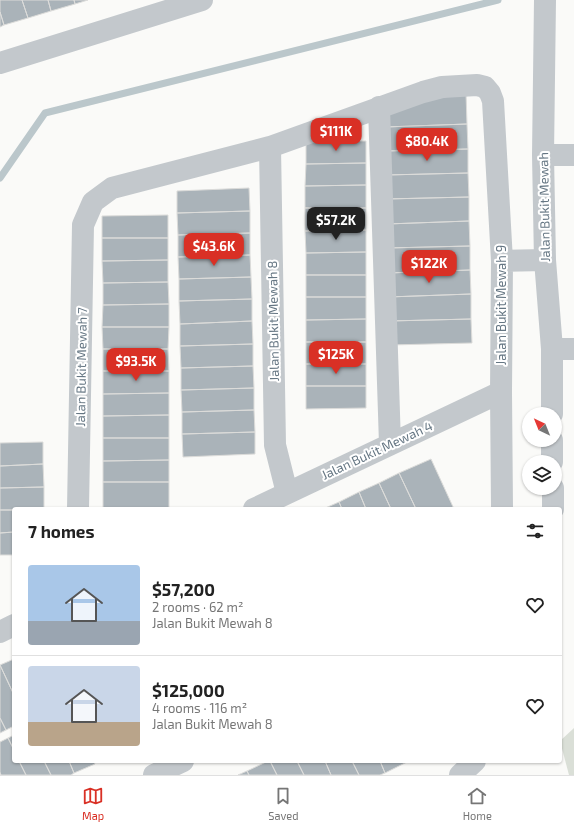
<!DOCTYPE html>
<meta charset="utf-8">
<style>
:root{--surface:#fff;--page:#f2f2f2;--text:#222;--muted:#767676;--line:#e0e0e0;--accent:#d93025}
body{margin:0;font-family:"Exo 2",sans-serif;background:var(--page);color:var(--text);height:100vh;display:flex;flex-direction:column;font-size:15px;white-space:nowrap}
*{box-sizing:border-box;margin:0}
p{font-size:13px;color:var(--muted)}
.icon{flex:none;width:22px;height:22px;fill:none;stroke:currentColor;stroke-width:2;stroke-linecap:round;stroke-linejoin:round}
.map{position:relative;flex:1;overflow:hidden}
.sheet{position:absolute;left:12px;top:507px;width:550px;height:256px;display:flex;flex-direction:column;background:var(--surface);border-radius:4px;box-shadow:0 1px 3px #0004}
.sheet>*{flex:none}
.needle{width:26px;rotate:317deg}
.buttons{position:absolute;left:522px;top:407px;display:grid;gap:8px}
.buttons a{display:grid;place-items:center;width:40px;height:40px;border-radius:50%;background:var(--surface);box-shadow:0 1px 3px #0004;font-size:20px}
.price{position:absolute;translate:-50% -34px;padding:0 9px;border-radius:8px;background:var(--accent);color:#fff;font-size:13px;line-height:26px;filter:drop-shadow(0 1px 2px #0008)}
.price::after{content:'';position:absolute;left:50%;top:24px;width:12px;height:9px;margin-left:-6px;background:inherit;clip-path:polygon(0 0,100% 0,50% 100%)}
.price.current{background:#222;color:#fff}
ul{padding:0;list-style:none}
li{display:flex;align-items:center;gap:12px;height:100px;padding:0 16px}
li+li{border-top:1px solid var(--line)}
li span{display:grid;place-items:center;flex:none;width:112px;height:80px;border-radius:4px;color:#555}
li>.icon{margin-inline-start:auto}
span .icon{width:48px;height:48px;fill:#fffc;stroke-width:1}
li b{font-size:17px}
h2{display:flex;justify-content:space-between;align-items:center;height:48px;padding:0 16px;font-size:17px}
.tab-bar{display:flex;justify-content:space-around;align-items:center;height:56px;border-top:1px solid var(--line);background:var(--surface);font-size:11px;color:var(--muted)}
.tab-bar a{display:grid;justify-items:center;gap:2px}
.tab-bar .current{color:var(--accent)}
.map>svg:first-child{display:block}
.green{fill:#dadfd7}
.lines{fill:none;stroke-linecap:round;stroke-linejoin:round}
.stream{stroke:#bbc7cb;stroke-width:7}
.building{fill:#aab3b9;stroke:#dcdcda}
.minor{stroke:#c3c8cc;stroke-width:22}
.labels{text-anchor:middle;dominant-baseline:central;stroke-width:4;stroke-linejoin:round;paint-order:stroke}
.street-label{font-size:13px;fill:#657683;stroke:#fff}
</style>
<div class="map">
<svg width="574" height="775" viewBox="0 0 574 775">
<rect width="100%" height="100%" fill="#fafaf8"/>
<path class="green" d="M574 728V775H569L560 741Z"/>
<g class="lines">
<path class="stream" d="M0 178 45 113 498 0"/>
</g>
<path class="building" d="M0 0H22L28 18 4 25 0 12Z
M22 0H48L51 11 28 18Z
M48 0H74L75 4 51 11Z
M74 0H88L75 4Z
M0 12 4 25 0 27Z
M466 93 467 124 385 127V108Z
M467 124 468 149 385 151V127Z
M306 141H366V163L306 164Z
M468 149V173L386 175 385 151Z
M366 163V185L305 186 306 164Z
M468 173 469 197 386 199V175Z
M366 185V208H305V186Z
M249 188 250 211 177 213V191Z
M469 197V221L387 224 386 199Z
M305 208H366V230L305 231Z
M250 211V233L178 235 177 213Z
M168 215V238H102V216Z
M469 221 470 246 387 248V224Z
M366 230V252L306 253 305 231Z
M250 233V255L178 257V235Z
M102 238H168V260L102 261Z
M470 246V270L388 273 387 248Z
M366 252V275H306V253Z
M250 255 251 277 179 279 178 257Z
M168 260V282L103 283 102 261Z
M470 270 471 294 388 297V273Z
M306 275H366V297H306Z
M251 277 252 299 179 301V279Z
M168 282 169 304 103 305V283Z
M471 294V319L389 321 388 297Z
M306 297H366V319L306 320Z
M252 299V321L180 324 179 301Z
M169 304V327H102L103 305Z
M366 319V342H306V320Z
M471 319 472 343 389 345V321Z
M252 321 253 344 180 346V324Z
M102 327H169L168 349H103Z
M306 342H366V364H306Z
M253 344V366L181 368 180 346Z
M103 349H168L169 371H103Z
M306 364H366V386H306Z
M253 366 254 388 181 390V368Z
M103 371H169V393L103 394Z
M306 386H366V408L306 409Z
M254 388V410L182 412 181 390Z
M169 393V415L103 416V394Z
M254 410 255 432 182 434V412Z
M169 415V438H103V416Z
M255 432V454L183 457 182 434Z
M103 438H169V460L103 461Z
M43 442V464L0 466V443Z
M431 459 454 509H416L399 473Z
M169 460V482H103V461Z
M43 464 44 487 0 488V466Z
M399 473 416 509H391L379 483Z
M103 482H169V509H103Z
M379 483 391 509H366L359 492Z
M44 487V509H14V510H0V488Z
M359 492 366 509H342L339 502Z
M339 502 342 509H323Z
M0 510H14V532L0 533Z
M14 532V555H0V533Z
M14 659V695L0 665Z
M0 665 14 695V726L6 730 0 718Z
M0 718 6 730 0 733Z
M14 735V750L8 738Z
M8 738 14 750V761H19L26 775H1L0 772V742Z
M19 761H44L51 775H26Z
M44 761H69L74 773 71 775H51Z
M69 761H93L95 764 74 773Z
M268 761H270L277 775H249L247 771Z
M270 761H297L304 775H277Z
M297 761H325L331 775H304Z
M325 761H352L359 775H331Z
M352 761H380L385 773 380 775H359Z
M380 761H407V762L385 773Z
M247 771 249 775H238Z"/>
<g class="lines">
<path class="minor" d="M545 0 543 155 545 260 552 349V414
M0 63 202 0
M379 107 390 444
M270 147 275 445 287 493
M543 155H574
M502 261 545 260
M552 349H574
M552 440V462
M553 488V509
M78 509 83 225 93 202 112 188 270 147 423 92 442 87 477 85 485 87 490 93 493 101 502 261 501 392 502 509
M254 509 501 392
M0 632 14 625
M154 775 183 761
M460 775 475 761"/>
</g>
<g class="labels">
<g class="street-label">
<text transform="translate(544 207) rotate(-91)">Jalan Bukit Mewah</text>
<text transform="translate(501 305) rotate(-90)">Jalan Bukit Mewah 9</text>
<text transform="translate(273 321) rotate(-91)">Jalan Bukit Mewah 8</text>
<text transform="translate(81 367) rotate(-89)">Jalan Bukit Mewah 7</text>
<text transform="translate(377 450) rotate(-25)">Jalan Bukit Mewah 4</text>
</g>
</g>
</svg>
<div class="buttons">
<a><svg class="needle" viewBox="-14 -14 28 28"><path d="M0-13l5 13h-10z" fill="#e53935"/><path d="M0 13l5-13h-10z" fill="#767676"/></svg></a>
<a><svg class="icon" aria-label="layers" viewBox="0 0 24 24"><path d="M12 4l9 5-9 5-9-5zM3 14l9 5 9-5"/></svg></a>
</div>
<b class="price" style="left:336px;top:152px">$111K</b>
<b class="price" style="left:427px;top:162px">$80.4K</b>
<b class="price current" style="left:336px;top:241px">$57.2K</b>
<b class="price" style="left:214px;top:267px">$43.6K</b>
<b class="price" style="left:429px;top:284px">$122K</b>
<b class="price" style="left:336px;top:375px">$125K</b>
<b class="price" style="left:136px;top:382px">$93.5K</b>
<section class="sheet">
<h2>7 homes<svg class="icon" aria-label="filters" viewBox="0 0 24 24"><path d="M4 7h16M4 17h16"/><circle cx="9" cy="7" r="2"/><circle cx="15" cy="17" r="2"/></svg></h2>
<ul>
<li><span style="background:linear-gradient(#a9c7e8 70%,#9aa5b1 0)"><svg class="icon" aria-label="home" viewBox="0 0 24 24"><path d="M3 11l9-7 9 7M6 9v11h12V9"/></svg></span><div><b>$57,200</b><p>2 rooms · 62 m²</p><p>Jalan Bukit Mewah 8</p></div><svg class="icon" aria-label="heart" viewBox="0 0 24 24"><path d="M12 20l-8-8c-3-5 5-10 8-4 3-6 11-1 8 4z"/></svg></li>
<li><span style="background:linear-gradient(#c9d6e8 70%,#b9a48a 0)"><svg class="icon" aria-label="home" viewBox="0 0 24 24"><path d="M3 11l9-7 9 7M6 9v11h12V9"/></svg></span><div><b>$125,000</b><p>4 rooms · 116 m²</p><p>Jalan Bukit Mewah 8</p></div><svg class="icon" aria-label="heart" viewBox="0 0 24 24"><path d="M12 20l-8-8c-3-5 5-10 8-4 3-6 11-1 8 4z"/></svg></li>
</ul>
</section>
</div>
<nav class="tab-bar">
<a class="current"><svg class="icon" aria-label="map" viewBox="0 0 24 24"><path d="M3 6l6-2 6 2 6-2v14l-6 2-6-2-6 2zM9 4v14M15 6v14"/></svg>Map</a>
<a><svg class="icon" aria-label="saved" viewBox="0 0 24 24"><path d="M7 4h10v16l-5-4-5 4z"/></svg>Saved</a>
<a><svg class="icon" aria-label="home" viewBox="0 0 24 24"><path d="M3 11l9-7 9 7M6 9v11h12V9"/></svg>Home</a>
</nav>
